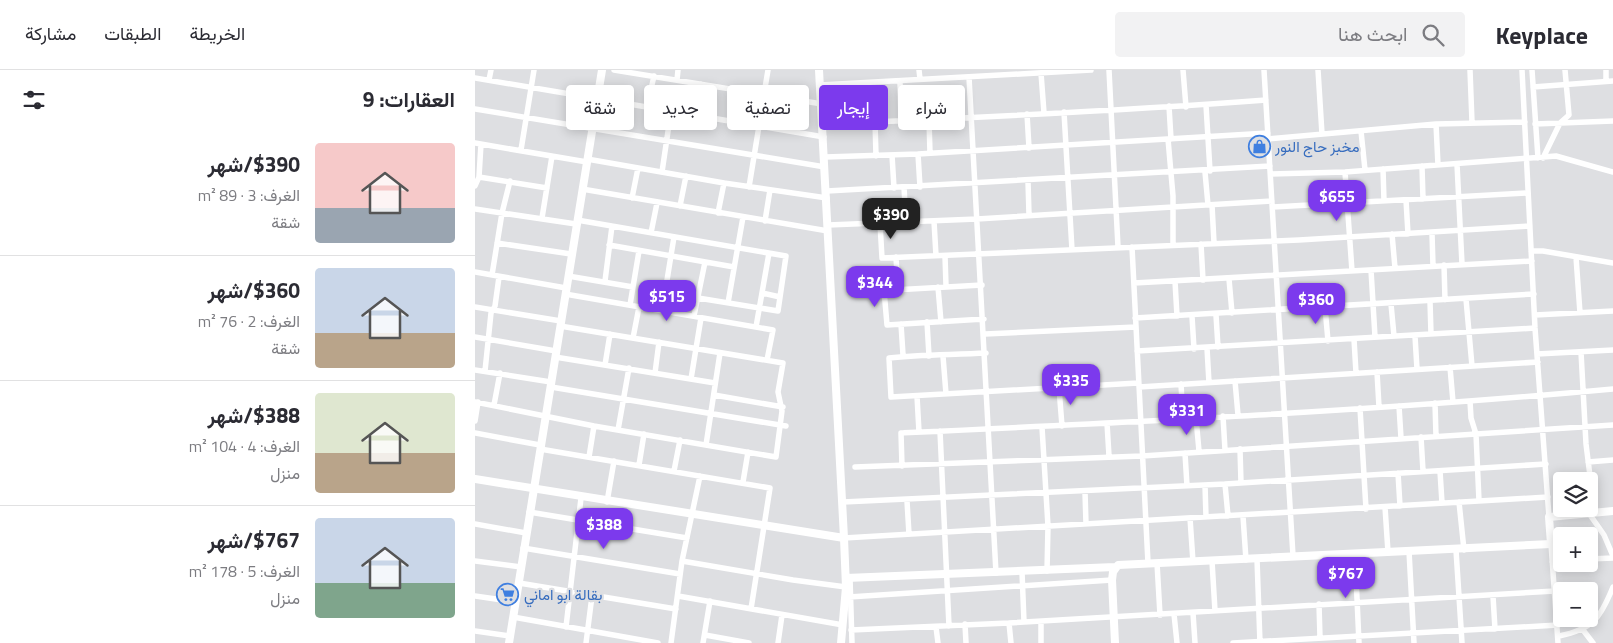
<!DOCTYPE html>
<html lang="ar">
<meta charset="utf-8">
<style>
:root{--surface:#fff;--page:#f2f2f3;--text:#2b2b33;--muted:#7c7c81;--line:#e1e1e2;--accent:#7c3aed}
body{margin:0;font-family:"Titillium Web",Vazirmatn,sans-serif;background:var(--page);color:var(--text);direction:rtl;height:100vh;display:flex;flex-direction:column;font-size:19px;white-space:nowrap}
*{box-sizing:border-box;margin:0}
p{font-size:16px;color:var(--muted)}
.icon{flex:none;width:28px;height:28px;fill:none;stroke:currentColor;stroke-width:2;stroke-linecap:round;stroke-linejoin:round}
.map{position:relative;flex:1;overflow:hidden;direction:ltr}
.details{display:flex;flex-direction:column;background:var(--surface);width:475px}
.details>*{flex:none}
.banner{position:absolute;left:15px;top:15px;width:475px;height:45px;direction:rtl;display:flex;gap:10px}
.fabs{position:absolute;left:1078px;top:402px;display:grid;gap:10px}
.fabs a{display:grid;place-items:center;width:45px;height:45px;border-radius:5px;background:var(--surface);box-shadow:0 2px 12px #0003;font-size:25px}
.price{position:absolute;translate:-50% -42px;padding:0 11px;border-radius:10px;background:var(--accent);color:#fff;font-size:16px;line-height:32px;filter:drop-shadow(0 1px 2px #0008)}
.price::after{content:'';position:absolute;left:50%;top:30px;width:15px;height:11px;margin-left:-8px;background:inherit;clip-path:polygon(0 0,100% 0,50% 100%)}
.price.on{background:#222;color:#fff}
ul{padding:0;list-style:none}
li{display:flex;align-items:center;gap:15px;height:125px;padding:0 20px}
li+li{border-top:1px solid var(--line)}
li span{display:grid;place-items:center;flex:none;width:140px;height:100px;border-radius:5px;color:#555}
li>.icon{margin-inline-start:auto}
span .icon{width:60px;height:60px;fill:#fffc;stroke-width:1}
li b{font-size:21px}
h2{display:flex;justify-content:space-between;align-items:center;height:60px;padding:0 20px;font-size:21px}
.chip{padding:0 18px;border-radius:5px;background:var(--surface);box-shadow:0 2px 12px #0003;font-size:18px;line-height:45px}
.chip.on{background:var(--accent);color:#fff}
header{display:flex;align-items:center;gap:30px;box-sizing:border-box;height:70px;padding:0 25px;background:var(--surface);border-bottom:1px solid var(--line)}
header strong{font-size:24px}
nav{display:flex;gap:28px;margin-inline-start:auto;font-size:18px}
.search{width:350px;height:45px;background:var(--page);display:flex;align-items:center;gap:12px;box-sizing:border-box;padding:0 18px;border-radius:5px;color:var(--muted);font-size:19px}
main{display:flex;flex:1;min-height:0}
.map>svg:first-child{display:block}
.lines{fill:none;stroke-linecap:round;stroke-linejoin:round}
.street{stroke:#fff;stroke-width:5.5}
.secondary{stroke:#fff;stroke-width:8}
.labels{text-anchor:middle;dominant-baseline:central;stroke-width:4.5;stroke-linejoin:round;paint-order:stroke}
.shop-label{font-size:15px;fill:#366cbe;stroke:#dedfe2;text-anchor:start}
</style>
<header>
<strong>Keyplace</strong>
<div class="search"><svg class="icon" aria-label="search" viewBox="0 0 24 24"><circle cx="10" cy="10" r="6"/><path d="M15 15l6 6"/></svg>ابحث هنا</div>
<nav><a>الخريطة</a><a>الطبقات</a><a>مشاركة</a></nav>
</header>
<main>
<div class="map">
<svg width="1138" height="573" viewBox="0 0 1138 573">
<rect width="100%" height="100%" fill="#dedfe2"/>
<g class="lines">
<path class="street" d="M139 0 347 34
M444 0 445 9
M634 0 643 177
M708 0 711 37
M789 0 818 486
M843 0 847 64
M995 0 997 52
M1047 0 1060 258 1074 447
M1057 0 1063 88
M1131 0V11
M566 3 569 43
M494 7 521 503
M0 8 349 67
M14 10 16 0
M202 10 203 0
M425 11 426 51
M345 15 616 0
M1058 17 1138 11
M289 24 293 0
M731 35 735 101
M694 36 696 69
M172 37 179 6
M0 39 350 97
M589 42 597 180
M222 44 226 14
M552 44 554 78
M454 50 455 83
M255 51 261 20
M400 52 401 86
M348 54C495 48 644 41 791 30
M961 54 963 95
M1060 54 1138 51
M886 61 890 100
M693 69 698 126V174
M793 69 961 54 1050 52
M0 73 112 92
M46 80 59 0
M443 84 445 117
M417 85 419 118
M350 87 443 84 793 63
M1068 88 1085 53 1094 45 1090 0
M112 89 249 113 352 128
M982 94 987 194
M947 96 948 129
M908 99 909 131
M187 102 196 41
M730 102 733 135
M870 102 877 201
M796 104 870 102 1081 86 1138 102
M4 107 72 118
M553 111 554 145
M0 116 4 107 6 74
M274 117 284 56
M429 117 431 152
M107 119 353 161
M352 121 795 96
M157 128 163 98
M931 130 933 164
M737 135 739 173
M205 136 211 106
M798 137 1053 123
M0 139 101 154
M243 143 249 113
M67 148 77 86
M102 150 311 186 303 241 223 228
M290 151 295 120
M459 151 461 186
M405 153 407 188 824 170 1055 156
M353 155 502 149 797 131
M176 163 182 133
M957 163 958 196
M917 164 920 198
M22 173 96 184
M726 174 728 210
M134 175 259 197
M657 177 673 493
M1056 181H1068L1138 193
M470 186 471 216
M421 187 423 220
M1101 187 1105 243
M969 195 970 230
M896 200 900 267
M0 202 91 218
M17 205 27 143 35 111
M93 206 158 217
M754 209 757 243
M130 211 137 156
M700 211 702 246
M659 213 1057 191
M463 217 466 252
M409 220 412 255 509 249
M383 222 507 215
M287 223 305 227
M90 224 298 260 292 290
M991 229 997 296
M955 231 956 264
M253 233 268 147
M916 234 919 266
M155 235 164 181
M0 237 86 251
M850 237 853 271
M187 241 199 167
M741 245 743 277
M1060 245 1138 241
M219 246 230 192
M717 246 719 279
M660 248 1059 224
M452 252 454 286
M426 254 428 285
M281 257 294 183
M510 264 661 257
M940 266 942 299
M0 267 81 281
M158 268 164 237
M879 269 881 303
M732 278 734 313
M662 281 1060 258
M1106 282 1111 374 1115 406 1114 414
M511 283C478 285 446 284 414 288L416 327 663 313
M1062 284 1138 280
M468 286 471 324
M80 287 240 313
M130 295 135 264
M975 297 978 332
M0 300 76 312
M10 301 16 243 20 236 24 207
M902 302 904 337
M180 303 184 272
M216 309 226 248
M760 311 763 345
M706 314 708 349
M76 317 311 356
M664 317 1063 292
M584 318 587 356
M239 325 308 337
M442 326 444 362
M995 331 996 348 1001 364 1004 431
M0 332 119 356 301 387 307 341 303 322 308 293 85 256
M960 333 961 366
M19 335 25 303
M924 336 926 368
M885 338 891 439
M748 346 750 380
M721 348 724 381
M0 351 3 332
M632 353 634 386
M567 357 573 456 572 501
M143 360 154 298
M465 361 474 556
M0 363 65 375
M946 367 948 401
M231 375 245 283
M65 379 295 418 276 539
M765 379 766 413
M710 383 712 416
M114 387 119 356
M1113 392 1138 390
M164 395 169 364
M427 396 426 363C663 352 901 341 1138 319
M380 397 667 386 1138 355
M199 401 205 370
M965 401 967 433
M923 403 925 436
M268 412 273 382
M750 414 753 446
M730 415 731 447
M610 422 611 454
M432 431 434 464
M132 432 139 391
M368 432 750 414 1071 394
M984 432 989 480
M910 437 913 482
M54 442 212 468
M1113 442 1129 465 1138 486
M768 446 771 490
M715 448 718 492
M0 454 51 463
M369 468 1073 427
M1076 474 1083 573
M48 478 205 504
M981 480 987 573
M934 481 939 573
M880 484 884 573
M782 489 785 573
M1114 489 1138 488
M0 491 46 497
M207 491 318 510 371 517
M737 491 740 541
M1077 492 1086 491
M682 493 685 545
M547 502 549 552
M375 508 377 573
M44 513 201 539
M0 526 41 532
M203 526 368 555
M1018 526 1020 559
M374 527 637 510
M844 534 845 568
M718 543 720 573
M699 544 702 573
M38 547 183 573
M566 552V573
M534 553 536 573
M490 554 491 573
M91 557 106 428
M461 557 463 573
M376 560 534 553 1080 521
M1108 560 1118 573
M0 561 35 566
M230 565 274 573
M1084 566C1118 559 1125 549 1138 517
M111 573 117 526
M196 573 207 491 225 406
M228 573 235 531
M303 573 307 545
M758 573 1083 555"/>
<path class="secondary" d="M344 0 369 468 371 517 366 573
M0 409 369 468
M371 508 640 497
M34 573 127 0
M640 573 637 510 638 502 643 495 1076 474 1074 447 1138 441"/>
</g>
<defs>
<symbol id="shop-ring" viewBox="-11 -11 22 22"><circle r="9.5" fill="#dedfe2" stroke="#3f7fe0" stroke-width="1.5"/><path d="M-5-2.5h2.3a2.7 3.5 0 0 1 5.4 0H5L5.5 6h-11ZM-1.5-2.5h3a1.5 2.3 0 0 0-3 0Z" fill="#3f7fe0"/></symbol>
<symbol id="supermarket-ring" viewBox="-11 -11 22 22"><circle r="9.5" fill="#dedfe2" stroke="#3f7fe0" stroke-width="1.5"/><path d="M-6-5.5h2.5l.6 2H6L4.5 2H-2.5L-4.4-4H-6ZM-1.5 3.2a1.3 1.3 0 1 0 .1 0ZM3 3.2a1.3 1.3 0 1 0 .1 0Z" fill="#3f7fe0"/></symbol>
</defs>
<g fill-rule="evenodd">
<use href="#shop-ring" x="772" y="64" width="25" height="25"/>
<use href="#supermarket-ring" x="20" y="512" width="25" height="25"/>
</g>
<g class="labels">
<g class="shop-label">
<text x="800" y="76">مخبز حاج النور</text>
<text x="49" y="524">بقالة ابو اماني</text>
</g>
</g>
</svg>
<div class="fabs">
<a><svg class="icon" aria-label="layers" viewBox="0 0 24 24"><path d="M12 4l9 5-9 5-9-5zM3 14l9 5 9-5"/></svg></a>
<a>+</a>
<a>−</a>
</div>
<b class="price" style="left:862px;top:152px">$655</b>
<b class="price on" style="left:416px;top:170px">$390</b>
<b class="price" style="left:400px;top:238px">$344</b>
<b class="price" style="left:192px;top:252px">$515</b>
<b class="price" style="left:841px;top:255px">$360</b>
<b class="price" style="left:596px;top:336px">$335</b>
<b class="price" style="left:712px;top:366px">$331</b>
<b class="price" style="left:129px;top:480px">$388</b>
<b class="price" style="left:871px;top:529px">$767</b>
<div class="banner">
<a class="chip">شراء</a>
<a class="chip on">إيجار</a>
<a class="chip">تصفية</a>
<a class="chip">جديد</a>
<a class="chip">شقة</a>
</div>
</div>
<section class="details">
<h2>العقارات: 9<svg class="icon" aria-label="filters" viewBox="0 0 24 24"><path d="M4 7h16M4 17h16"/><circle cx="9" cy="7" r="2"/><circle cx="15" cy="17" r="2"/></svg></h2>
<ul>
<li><span style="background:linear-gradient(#f6c9c9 65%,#9aa5b1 0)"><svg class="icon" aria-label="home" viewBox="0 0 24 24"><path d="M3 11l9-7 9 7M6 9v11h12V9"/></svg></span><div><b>$390/شهر</b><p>الغرف: 3 · 89 m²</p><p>شقة</p></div></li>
<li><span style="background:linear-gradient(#c9d6e8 65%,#b9a48a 0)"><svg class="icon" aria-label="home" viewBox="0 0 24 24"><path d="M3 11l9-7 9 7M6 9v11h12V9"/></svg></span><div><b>$360/شهر</b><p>الغرف: 2 · 76 m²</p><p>شقة</p></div></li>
<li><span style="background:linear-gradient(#dfe7d0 60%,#b9a48a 0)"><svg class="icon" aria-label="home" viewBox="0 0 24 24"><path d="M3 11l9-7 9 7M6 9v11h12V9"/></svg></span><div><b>$388/شهر</b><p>الغرف: 4 · 104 m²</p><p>منزل</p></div></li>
<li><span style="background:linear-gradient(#c9d6e8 65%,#7fa58c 0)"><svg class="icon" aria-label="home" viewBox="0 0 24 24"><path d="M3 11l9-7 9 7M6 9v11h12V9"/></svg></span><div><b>$767/شهر</b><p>الغرف: 5 · 178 m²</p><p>منزل</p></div></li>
</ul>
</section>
</main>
